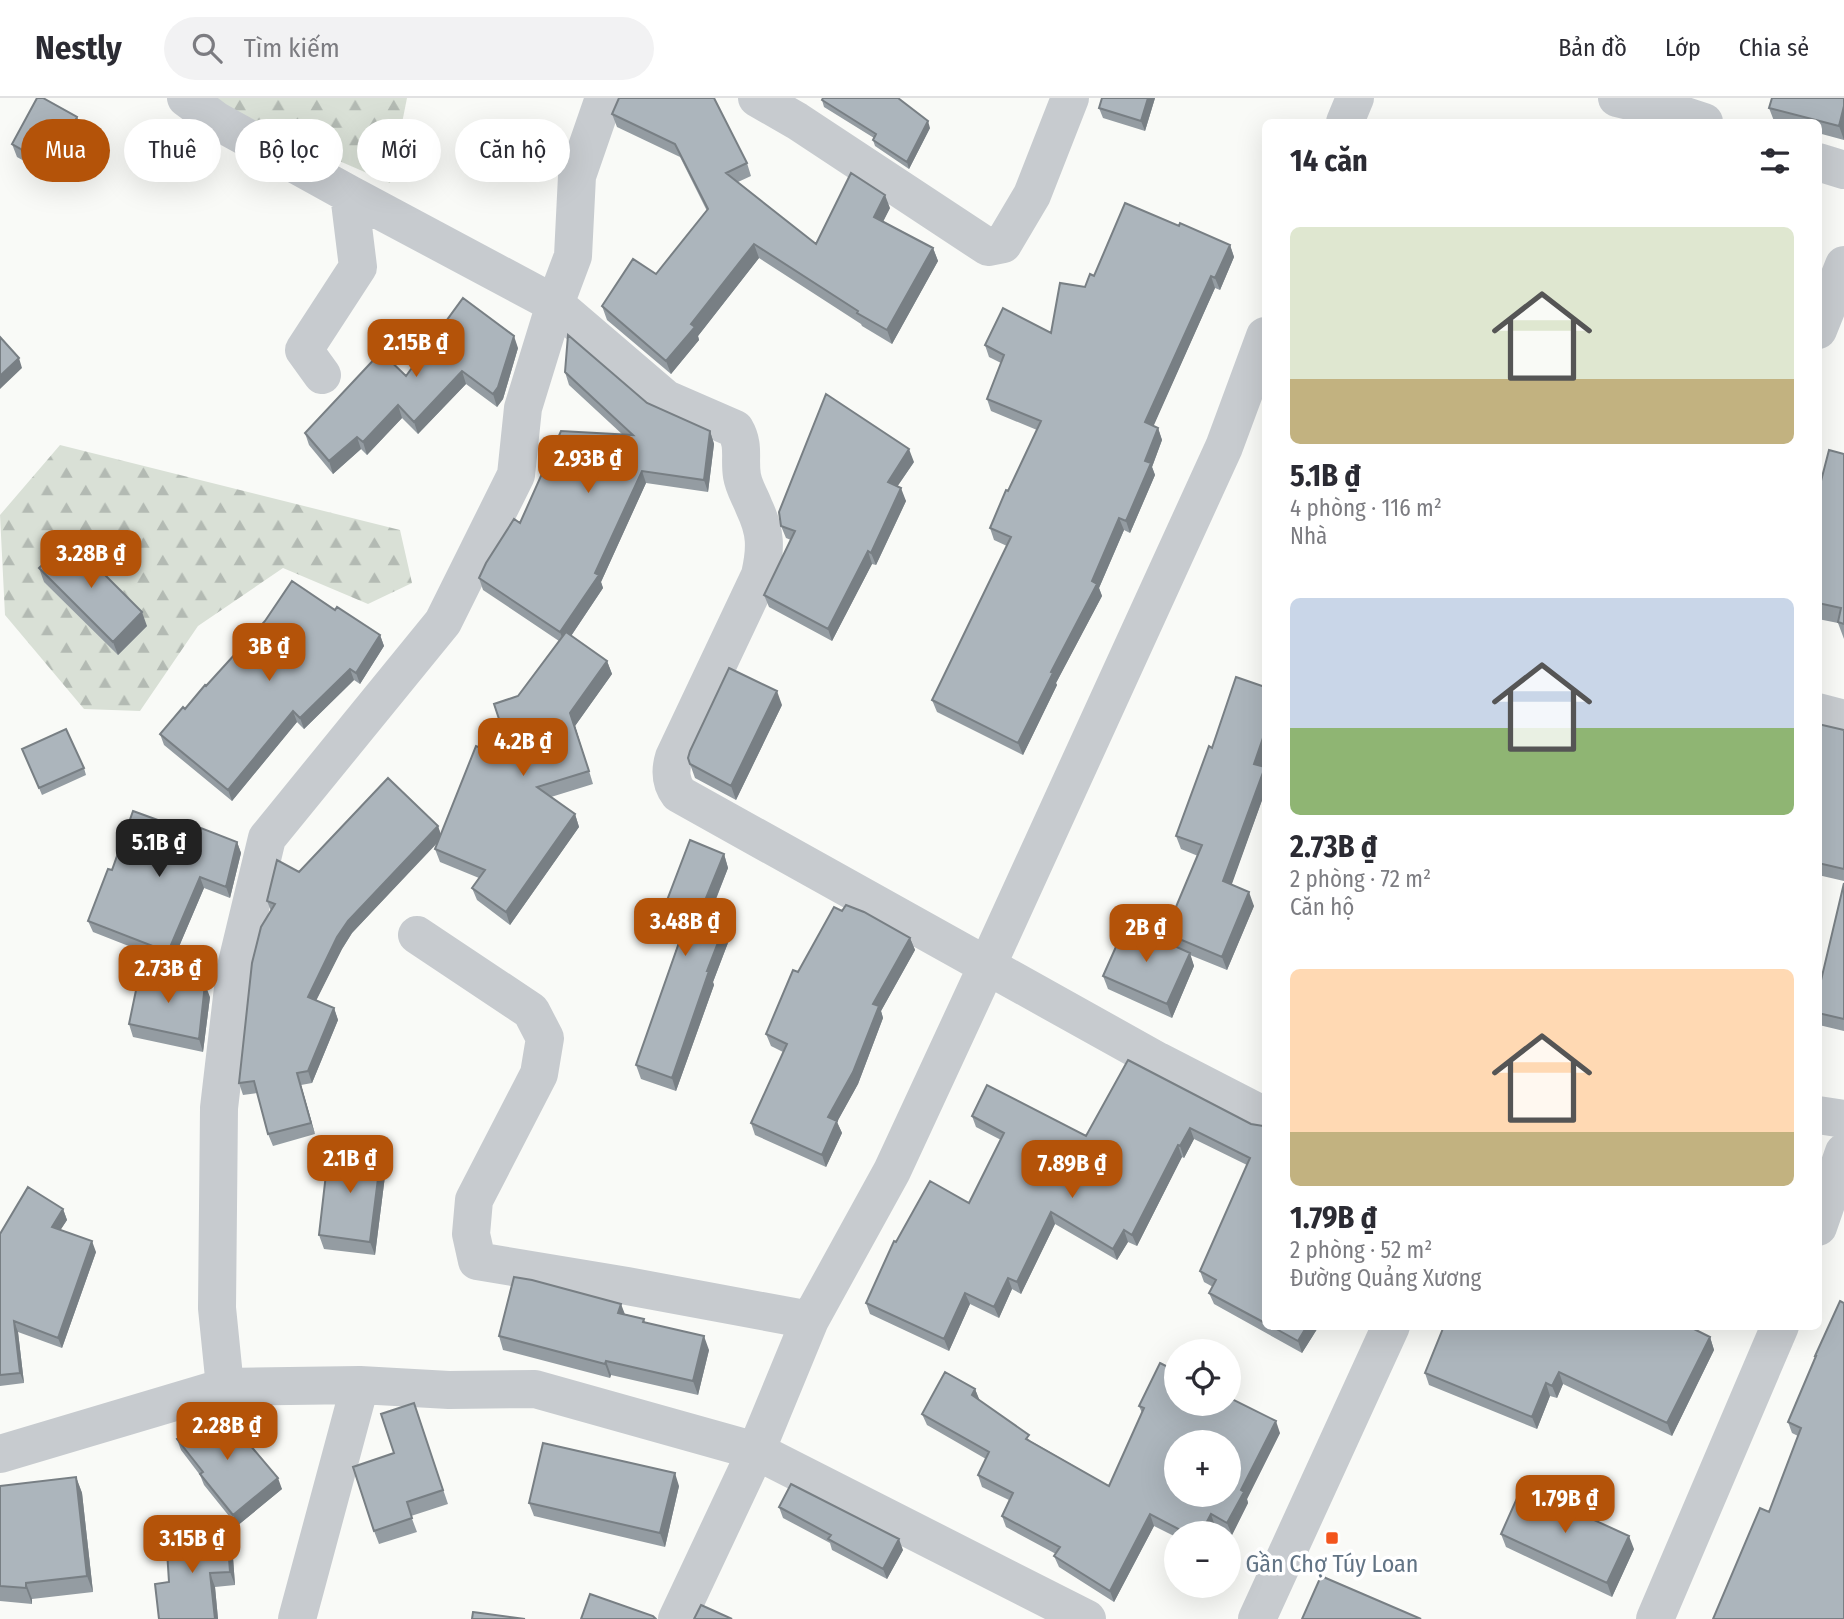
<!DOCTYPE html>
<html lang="vi">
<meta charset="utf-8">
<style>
:root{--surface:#fff;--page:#f2f2f3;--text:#2b2b33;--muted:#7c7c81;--line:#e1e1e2;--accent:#b45309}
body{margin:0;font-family:"Fira Sans Condensed",sans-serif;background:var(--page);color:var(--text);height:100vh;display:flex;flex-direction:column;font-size:26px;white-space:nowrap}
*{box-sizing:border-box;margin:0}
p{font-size:23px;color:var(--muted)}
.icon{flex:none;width:38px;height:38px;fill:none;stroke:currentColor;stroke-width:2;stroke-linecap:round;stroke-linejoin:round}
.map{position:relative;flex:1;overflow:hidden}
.sheet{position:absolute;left:1262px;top:21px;width:560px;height:1211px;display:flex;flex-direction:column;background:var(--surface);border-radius:10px;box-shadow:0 7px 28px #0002}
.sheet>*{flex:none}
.hud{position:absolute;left:21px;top:21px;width:665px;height:63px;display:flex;gap:14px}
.controls{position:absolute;left:1164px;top:1241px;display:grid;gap:14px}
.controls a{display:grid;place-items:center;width:77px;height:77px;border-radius:50%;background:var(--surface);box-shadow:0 7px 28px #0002;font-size:35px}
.price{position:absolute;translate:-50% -60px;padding:0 16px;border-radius:14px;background:var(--accent);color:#fff;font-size:23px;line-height:46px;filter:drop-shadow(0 2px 4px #0008)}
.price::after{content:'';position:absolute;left:50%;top:42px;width:21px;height:16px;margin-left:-10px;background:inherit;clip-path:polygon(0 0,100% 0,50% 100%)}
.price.current{background:#222;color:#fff}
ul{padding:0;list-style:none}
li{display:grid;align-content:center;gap:14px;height:371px;padding:0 28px}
li span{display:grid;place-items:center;height:217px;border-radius:10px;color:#555}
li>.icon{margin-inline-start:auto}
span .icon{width:126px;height:126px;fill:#fffc;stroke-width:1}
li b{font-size:30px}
h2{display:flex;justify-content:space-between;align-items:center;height:84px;padding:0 28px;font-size:30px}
.pill{padding:0 24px;border-radius:32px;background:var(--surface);box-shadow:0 7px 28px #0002;font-size:24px;line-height:63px}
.pill.current{background:var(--accent);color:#fff}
header{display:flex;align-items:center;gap:42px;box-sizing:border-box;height:98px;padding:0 35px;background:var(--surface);border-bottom:2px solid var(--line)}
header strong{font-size:33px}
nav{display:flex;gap:38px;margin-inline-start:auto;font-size:24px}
.search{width:490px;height:63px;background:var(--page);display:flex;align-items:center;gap:18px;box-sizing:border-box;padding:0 24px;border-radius:38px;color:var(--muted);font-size:26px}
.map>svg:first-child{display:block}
.forest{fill:url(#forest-firs)}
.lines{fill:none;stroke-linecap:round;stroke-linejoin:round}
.minor{stroke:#c7cbcf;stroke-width:38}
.wall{fill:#949ca2}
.shaded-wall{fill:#787f84}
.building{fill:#acb5bc;stroke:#787f84;stroke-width:2;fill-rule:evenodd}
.poi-dot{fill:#f3551d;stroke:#fff;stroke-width:2.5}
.labels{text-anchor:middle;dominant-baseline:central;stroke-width:7;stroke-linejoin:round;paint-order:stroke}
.poi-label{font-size:24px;fill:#627485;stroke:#fff}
</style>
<header>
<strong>Nestly</strong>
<div class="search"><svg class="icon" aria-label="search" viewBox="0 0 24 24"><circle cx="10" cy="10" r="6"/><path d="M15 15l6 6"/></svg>Tìm kiếm</div>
<nav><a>Bản đồ</a><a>Lớp</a><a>Chia sẻ</a></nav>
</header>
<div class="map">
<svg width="1844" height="1521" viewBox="0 0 1844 1521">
<defs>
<pattern id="forest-firs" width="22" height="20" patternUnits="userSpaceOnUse" patternTransform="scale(1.75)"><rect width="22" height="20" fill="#d9e0d6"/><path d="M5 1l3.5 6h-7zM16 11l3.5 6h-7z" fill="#b3bab3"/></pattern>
</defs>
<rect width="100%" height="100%" fill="#f9faf7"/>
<path class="forest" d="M207 0H407L390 85 224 13Z
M60 347 400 432 412 485 368 506 283 470 198 528 140 613 84 611 5 517 0 417Z"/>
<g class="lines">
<path class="minor" d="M186 0 217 23 349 96 555 206 666 301 735 331C745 348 739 360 742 378 744 390 750 398 754 409 766 434 766 450 760 477L674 659C670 672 670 684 679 696L1158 963 1265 1018
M757 0 797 23 988 149 1003 146 1032 97 1070 0
M1617 0 1667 12 1704 24
M1345 24 1355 0
M1818 64 1844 72
M1818 232 1844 167
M322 277 304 252 358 169 349 96
M1818 614 1844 621
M417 837 531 913 545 940 539 976 474 1102 471 1136 477 1163 627 1188 810 1222
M1818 1017 1844 1021
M1818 1129 1844 1054
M225 1289 217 1210 219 1010 235 873 267 740 443 524 516 377 523 310 555 206 573 158 577 78 604 0
M0 1356 225 1289 360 1287 449 1292 535 1291 756 1353 1087 1521
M297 1521 360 1287
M677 1521 756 1353 810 1222 892 1073 987 868 1224 349 1265 238
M1257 1521 1391 1228
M1655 1521 1780 1228"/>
</g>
<path class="wall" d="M1102 0H1155L1145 33 1103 20 1099 10Z
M1844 0V42L1818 35V24H1779L1774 23 1769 10Z
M822 2 930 30 909 71 875 48 873 42 874 40 824 9Z
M612 16 747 65 751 78 738 84 816 146 890 110 883 123 933 150 938 163 892 246 862 228 861 226 759 160 698 238 699 242 671 276 607 222 602 208 656 176 707 113 680 59 617 29Z
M77 19 82 32 56 81 17 59 12 46Z
M1179 128 1230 147 1234 159 1220 192 1215 190 1153 328 1158 330 1162 342 1152 369 1155 377 1130 435 1124 432 1099 490 1102 498 1056 585 1057 587 1023 657 937 614 932 602 1007 448 994 442 990 430 1037 332 991 313 987 301 1001 265 989 259 985 247 1051 235 1094 178Z
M518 250 503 301 497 309 466 286 418 336 402 320 367 357 361 351 333 376 309 347 305 335 406 278Z
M565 274 647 305 710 333 714 346 708 394 646 385 601 484 603 490 571 538 607 563 612 576 575 628 593 686 551 699 575 716 579 729 510 827 477 802 472 790 479 780 440 764 435 751 438 743 352 835 342 851 316 902 334 910 338 922 312 985 301 987 315 1036 273 1048 268 1036 257 995 243 997 239 985 271 813 267 803 299 774 438 728 441 737 513 663 518 598 559 543 483 492 479 480 520 425 623 337 569 287Z
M1844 356V541L1838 525 1818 521V383H1821Z
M914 364 897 389 906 403 876 467 872 466 832 543 769 509 764 497 791 442 786 440 781 428Z
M39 470 147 528 118 557 44 484Z
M335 512 380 537 384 548 360 586 354 582 304 631 297 624 232 703 164 647 160 636 206 588Z
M1265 589V662L1263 668 1265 670V694L1231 787 1254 808 1227 872 1190 857 1194 868 1172 920 1108 891 1103 878 1169 846 1165 835 1198 758 1181 751 1176 738 1212 650Z
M782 607 736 702 695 680 690 666Z
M1818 626 1844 632V783L1818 777Z
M25 657 84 670 86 677 42 697Z
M199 737 237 744 241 755 230 800 204 790 172 865 93 834 88 823 112 772Z
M724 756 728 770 713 809 729 816 734 829 713 884 714 887 676 993 641 981 636 967 678 846 663 839 658 826Z
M1844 785V933L1819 927 1818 926V895Z
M842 813 910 840 915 852 881 913 883 920 858 986 837 1024 842 1035 826 1069 755 1037 751 1025 783 954 771 948 766 936Z
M210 899 203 954 133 939 129 926Z
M1128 962 1251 1026 1263 1028 1265 1027V1228H1319L1302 1255 1214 1206 1209 1195 1213 1189 1204 1184 1200 1173 1247 1067 1194 1041 1184 1060 1182 1059 1137 1148 1128 1144 1117 1162 1055 1126 1021 1196 1012 1191 999 1220 970 1206 949 1253 870 1216 866 1205 896 1144 969 1105 1001 1042 976 1029 972 1018 1086 1038Z
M381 1057 386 1070 375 1157 324 1151 319 1137Z
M63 1111 67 1122 60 1132 96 1154 62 1250 18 1234 24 1285 0 1288V1136Z
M1844 1205V1521L1769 1414 1798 1338 1792 1335 1788 1324 1815 1260V1258Z
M625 1216 644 1221 645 1225 709 1252 698 1297 611 1277 610 1280 503 1252 499 1238Z
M1710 1239 1714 1252 1672 1338 1563 1286 1557 1300 1550 1298 1537 1331 1429 1287 1425 1275Z
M975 1291 979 1302 1031 1343 1109 1388 1142 1315 1139 1308 1280 1335 1247 1401 1248 1405 1232 1437 1215 1428 1211 1435H1176V1439L1154 1428 1114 1504 1059 1469 1054 1458 1056 1456 1006 1429 1002 1418 1009 1402 982 1389 978 1377 986 1361 927 1327 922 1316Z
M414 1305 448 1406 411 1418 417 1434 379 1446 374 1433 394 1355Z
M177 1341 240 1343 282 1391 237 1428 204 1387 200 1377 181 1352Z
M76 1379 82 1395 93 1494 32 1501V1506L0 1503V1388Z
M679 1388 665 1449 534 1418 529 1405Z
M779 1409 903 1452 887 1481 832 1452 830 1445 783 1420Z
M227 1433 232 1446 235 1487 215 1489 218 1521H159L169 1484Z
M1501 1436 1634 1451 1612 1499 1506 1449Z"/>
<path class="shaded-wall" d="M1148 0H1155L1145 33 1141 23Z
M1844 8V42L1839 28Z
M77 19 82 32 56 81 51 68Z
M928 23 930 30 909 71 907 64Z
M885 97 890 110 879 132 874 119Z
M754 146 759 160 698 238 699 242 671 276 666 263 691 226Z
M1230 147 1234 159 1220 192 1215 180Z
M933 150 938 163 892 246 887 232Z
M1211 178 1215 190 1150 336 1145 324Z
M514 238 518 250 503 301 497 309 493 296Z
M19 260 22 270 0 291V278Z
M462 273 466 286 418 336 414 324Z
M398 307 402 320 367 357 363 344Z
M1158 330 1162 342 1152 369 1155 377 1130 435 1126 423 1145 363Z
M710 333 714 346 708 394 704 382Z
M357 339 361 351 333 376 329 363Z
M909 351 914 364 892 396 888 384Z
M642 373 646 385 601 484 603 490 565 547 560 534 595 475Z
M901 390 906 403 876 467 871 455Z
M1119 420 1124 432 1099 490 1102 498 1056 585 1057 587 1023 657 1018 645 1092 483Z
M868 453 872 466 832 543 828 531Z
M142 514 147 528 118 557 113 544Z
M380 537 384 548 360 586 356 575Z
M607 563 612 576 575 628 593 686 570 615Z
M350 571 354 582 304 631 300 620Z
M777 593 782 607 736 702 731 688Z
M293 613 297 624 232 703 228 692Z
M1265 634V662L1259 679 1254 666Z
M1265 669V694L1228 797 1223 783Z
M575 716 579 729 510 827 506 814Z
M438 728 442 740 352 835 342 851 312 911 308 899 337 839 348 823Z
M237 744 241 755 230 800 226 789Z
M724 756 728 770 709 818 704 805Z
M200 779 204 790 172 865 168 854Z
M1249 794 1254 808 1227 872 1222 859Z
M729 816 734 829 713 884 714 887 676 993 672 980 707 873Z
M910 840 915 852 881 913 883 920 858 986 837 1024 842 1035 826 1069 822 1057 828 1019 873 906Z
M1190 855 1194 868 1172 920 1167 906Z
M205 886 210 899 203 954 199 941Z
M334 910 338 922 312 985 308 973Z
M297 975 301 987 315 1036 311 1025Z
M1190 1030 1194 1041 1184 1060 1180 1048Z
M1178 1047 1182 1059 1137 1148 1132 1137Z
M381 1057 386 1070 375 1157 370 1144Z
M63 1111 67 1122 56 1139 52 1129Z
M1051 1114 1055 1126 1021 1196 1017 1184Z
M1124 1132 1128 1144 1117 1162 1113 1151Z
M92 1143 96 1154 62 1250 58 1240Z
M1008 1180 1012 1191 999 1220 994 1209Z
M965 1195 970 1206 949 1253 944 1241Z
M621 1206 626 1219 618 1215Z
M14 1223 18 1234 24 1285 20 1275Z
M1307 1228H1319L1302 1255 1298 1243Z
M704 1238 709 1252 698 1297 693 1283Z
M1710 1239 1714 1252 1672 1338 1667 1325Z
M606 1263 611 1277 610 1280 605 1266Z
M1559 1274 1563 1286 1557 1300 1552 1288Z
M1546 1285 1550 1298 1537 1331 1532 1319Z
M975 1291 980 1303 972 1297Z
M1276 1323 1280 1335 1247 1401 1248 1405 1232 1437 1227 1425 1241 1392Z
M675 1375 679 1388 665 1449 660 1435Z
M76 1379 82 1395 93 1494 87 1478Z
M278 1380 282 1391 237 1428 233 1417Z
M1150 1416 1154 1428 1114 1504 1110 1493Z
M1211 1416 1215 1428 1211 1435H1201Z
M227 1433 232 1446 235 1487 230 1474Z
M1629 1438 1634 1451 1612 1499 1607 1485Z
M899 1441 903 1452 887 1481 883 1471Z
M210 1475 215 1489 218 1521H215Z
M26 1485 32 1501V1506L26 1490Z"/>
<path class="building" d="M37 0H43L77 19 51 68 12 46Z
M619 0H714L747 65 726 75 816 146 851 75 885 97 874 119 933 150 887 232 857 215 858 213 754 146 691 226 695 229 666 263 602 208 633 161 656 176 708 111 675 46 612 16Z
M823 0H898L928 23 907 64 873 42 876 36 822 2Z
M1102 0H1148L1141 23 1099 10Z
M1772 0H1844V8L1839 28 1769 10Z
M1125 105 1179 128 1180 125 1230 147 1215 180 1211 178 1145 324 1158 330 1145 363 1151 365 1126 423 1119 420 1092 483 1097 486 1051 574 1053 575 1018 645 932 602 1011 439 990 430 1006 392 1008 393 1041 323 987 301 1004 257 985 247 1003 210 1051 235 1060 185 1085 189 1090 176 1094 178Z
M463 200 514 238 498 289 493 296 462 273 414 324 398 307 363 344 357 339 329 363 305 335 381 254 406 278Z
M568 237 647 305 710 333 704 382 642 373 595 475 599 477 560 534 479 480 486 465 514 421 520 425 561 333 633 337 565 274Z
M0 239 19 260 0 278Z
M826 296 909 351 888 384 901 390 871 455 868 453 828 531 764 497 795 433 781 428 779 414Z
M1829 352 1844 356V526L1838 524 1841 510 1818 505V383H1821Z
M69 441 142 514 113 544 39 470Z
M292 483 335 512 337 509 380 537 356 575 350 571 300 620 293 613 228 692 160 636 183 609 185 611 205 587 206 588 265 523Z
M566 534 607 563 570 615 589 673 537 689 575 716 506 814 472 790 485 772 435 751 476 648 513 663 494 606 518 598Z
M729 570 777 593 731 688 690 666 688 660 690 653Z
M1236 579 1265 589V634L1254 666 1265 669 1223 783 1249 794 1222 859 1165 835 1202 747 1176 738 1209 648 1212 650Z
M1818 626 1844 632V771L1818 765Z
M66 631 84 670 39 690 22 651Z
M388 680 438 728 348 823 337 839 308 899 334 910 308 973 297 975 311 1025 268 1036 254 983 239 985 252 865 261 829 275 806 267 803 277 762 299 774Z
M133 713 199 737 201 730 237 744 226 789 200 779 168 854 88 823 108 771 112 772Z
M690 742 724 756 704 805 729 816 707 873H709L672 980 636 967 682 836 658 826Z
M1844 785V921L1818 915V895Z
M846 807 864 814 910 840 873 906 879 908 853 974 828 1019 837 1023 822 1057 751 1025 787 946 766 936 793 872 798 874 834 809 842 813Z
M1126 826 1190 855 1167 906 1103 878Z
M140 873 205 886 199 941 129 926Z
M1128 962 1251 1026 1263 1028 1265 1027V1225L1209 1195 1216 1182 1200 1173 1250 1060 1190 1030 1180 1048 1178 1047 1132 1137 1124 1132 1113 1151 1051 1114 1017 1184 1008 1180 994 1209 965 1195 944 1241 866 1205 894 1143 896 1144 930 1083 969 1105 1004 1035 972 1018 987 987 1086 1038Z
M329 1050 381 1057 370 1144 319 1137Z
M28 1089 63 1111 52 1129 92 1143 58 1240 14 1223 20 1275 0 1277V1136Z
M514 1179 532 1182 621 1206 618 1215 644 1221 643 1224 704 1238 693 1283 606 1263 605 1266 499 1238Z
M1840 1203 1844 1205V1521H1713L1760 1410 1769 1414 1801 1330 1788 1324 1816 1258H1815Z
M1271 1228H1307L1298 1243Z
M1444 1228H1688L1710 1239 1667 1325 1559 1274 1552 1288 1546 1285 1532 1319 1425 1275Z
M1160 1265 1176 1273V1306H1228V1299L1276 1323 1241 1392 1244 1394 1227 1425 1211 1416 1201 1435H1186L1150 1416 1110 1493 1054 1458 1060 1449 1002 1418 1013 1395 978 1377 989 1354 922 1316 945 1274 975 1291 972 1297 1029 1337 1026 1341 1109 1388 1144 1310 1139 1308ZM1176 1344H1228V1396H1176Z
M414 1305 443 1392 407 1404 412 1420 374 1433 353 1369 394 1355 381 1316Z
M215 1311 240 1343 244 1340 278 1380 233 1417 200 1376 203 1374 177 1341Z
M543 1345 675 1375 660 1435 529 1405Z
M76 1379 87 1478 26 1485V1490L0 1488V1388Z
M791 1386 899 1441 883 1471 828 1441 831 1437 779 1409Z
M1522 1389 1629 1438 1607 1485 1501 1436Z
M227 1433 230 1474 210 1475 215 1521H159L155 1486 169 1484 166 1437Z
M1321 1478 1421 1521H1302Z
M590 1496 653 1518 656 1521H581Z
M701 1507 732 1521H694Z
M473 1514 525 1521H472Z"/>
<rect class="poi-dot" x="1325" y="1433" width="14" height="14" rx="3.5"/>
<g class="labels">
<g class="poi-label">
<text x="1332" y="1466">Gần Chợ Túy Loan</text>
</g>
</g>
</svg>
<div class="controls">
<a><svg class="icon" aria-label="locate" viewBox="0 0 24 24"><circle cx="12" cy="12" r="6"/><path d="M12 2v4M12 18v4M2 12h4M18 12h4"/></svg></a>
<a>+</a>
<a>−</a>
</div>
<b class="price" style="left:416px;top:281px">2.15B ₫</b>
<b class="price" style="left:588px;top:397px">2.93B ₫</b>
<b class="price" style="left:91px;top:492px">3.28B ₫</b>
<b class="price" style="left:269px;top:585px">3B ₫</b>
<b class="price" style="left:523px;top:680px">4.2B ₫</b>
<b class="price current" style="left:159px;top:781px">5.1B ₫</b>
<b class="price" style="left:685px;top:860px">3.48B ₫</b>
<b class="price" style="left:1146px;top:866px">2B ₫</b>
<b class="price" style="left:168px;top:907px">2.73B ₫</b>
<b class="price" style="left:350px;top:1097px">2.1B ₫</b>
<b class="price" style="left:1072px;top:1102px">7.89B ₫</b>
<b class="price" style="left:227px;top:1364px">2.28B ₫</b>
<b class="price" style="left:1565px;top:1437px">1.79B ₫</b>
<b class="price" style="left:192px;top:1477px">3.15B ₫</b>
<div class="hud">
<a class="pill current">Mua</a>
<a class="pill">Thuê</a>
<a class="pill">Bộ lọc</a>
<a class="pill">Mới</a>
<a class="pill">Căn hộ</a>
</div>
<section class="sheet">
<h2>14 căn<svg class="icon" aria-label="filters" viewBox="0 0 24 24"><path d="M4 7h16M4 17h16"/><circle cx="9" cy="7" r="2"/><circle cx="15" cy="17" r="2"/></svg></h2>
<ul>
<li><span style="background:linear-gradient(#dfe7d0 70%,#c2b280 0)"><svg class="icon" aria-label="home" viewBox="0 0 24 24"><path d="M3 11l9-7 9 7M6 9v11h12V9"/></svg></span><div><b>5.1B ₫</b><p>4 phòng · 116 m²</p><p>Nhà</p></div></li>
<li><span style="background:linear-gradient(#c9d6e8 60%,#8fb573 0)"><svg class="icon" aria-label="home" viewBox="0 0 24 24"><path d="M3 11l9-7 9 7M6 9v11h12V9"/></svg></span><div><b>2.73B ₫</b><p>2 phòng · 72 m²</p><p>Căn hộ</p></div></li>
<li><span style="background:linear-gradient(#ffd9b3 75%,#c2b280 0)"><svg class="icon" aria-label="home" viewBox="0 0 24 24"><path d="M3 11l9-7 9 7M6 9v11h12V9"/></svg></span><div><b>1.79B ₫</b><p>2 phòng · 52 m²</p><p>Đường Quảng Xương</p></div></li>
</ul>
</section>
</div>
